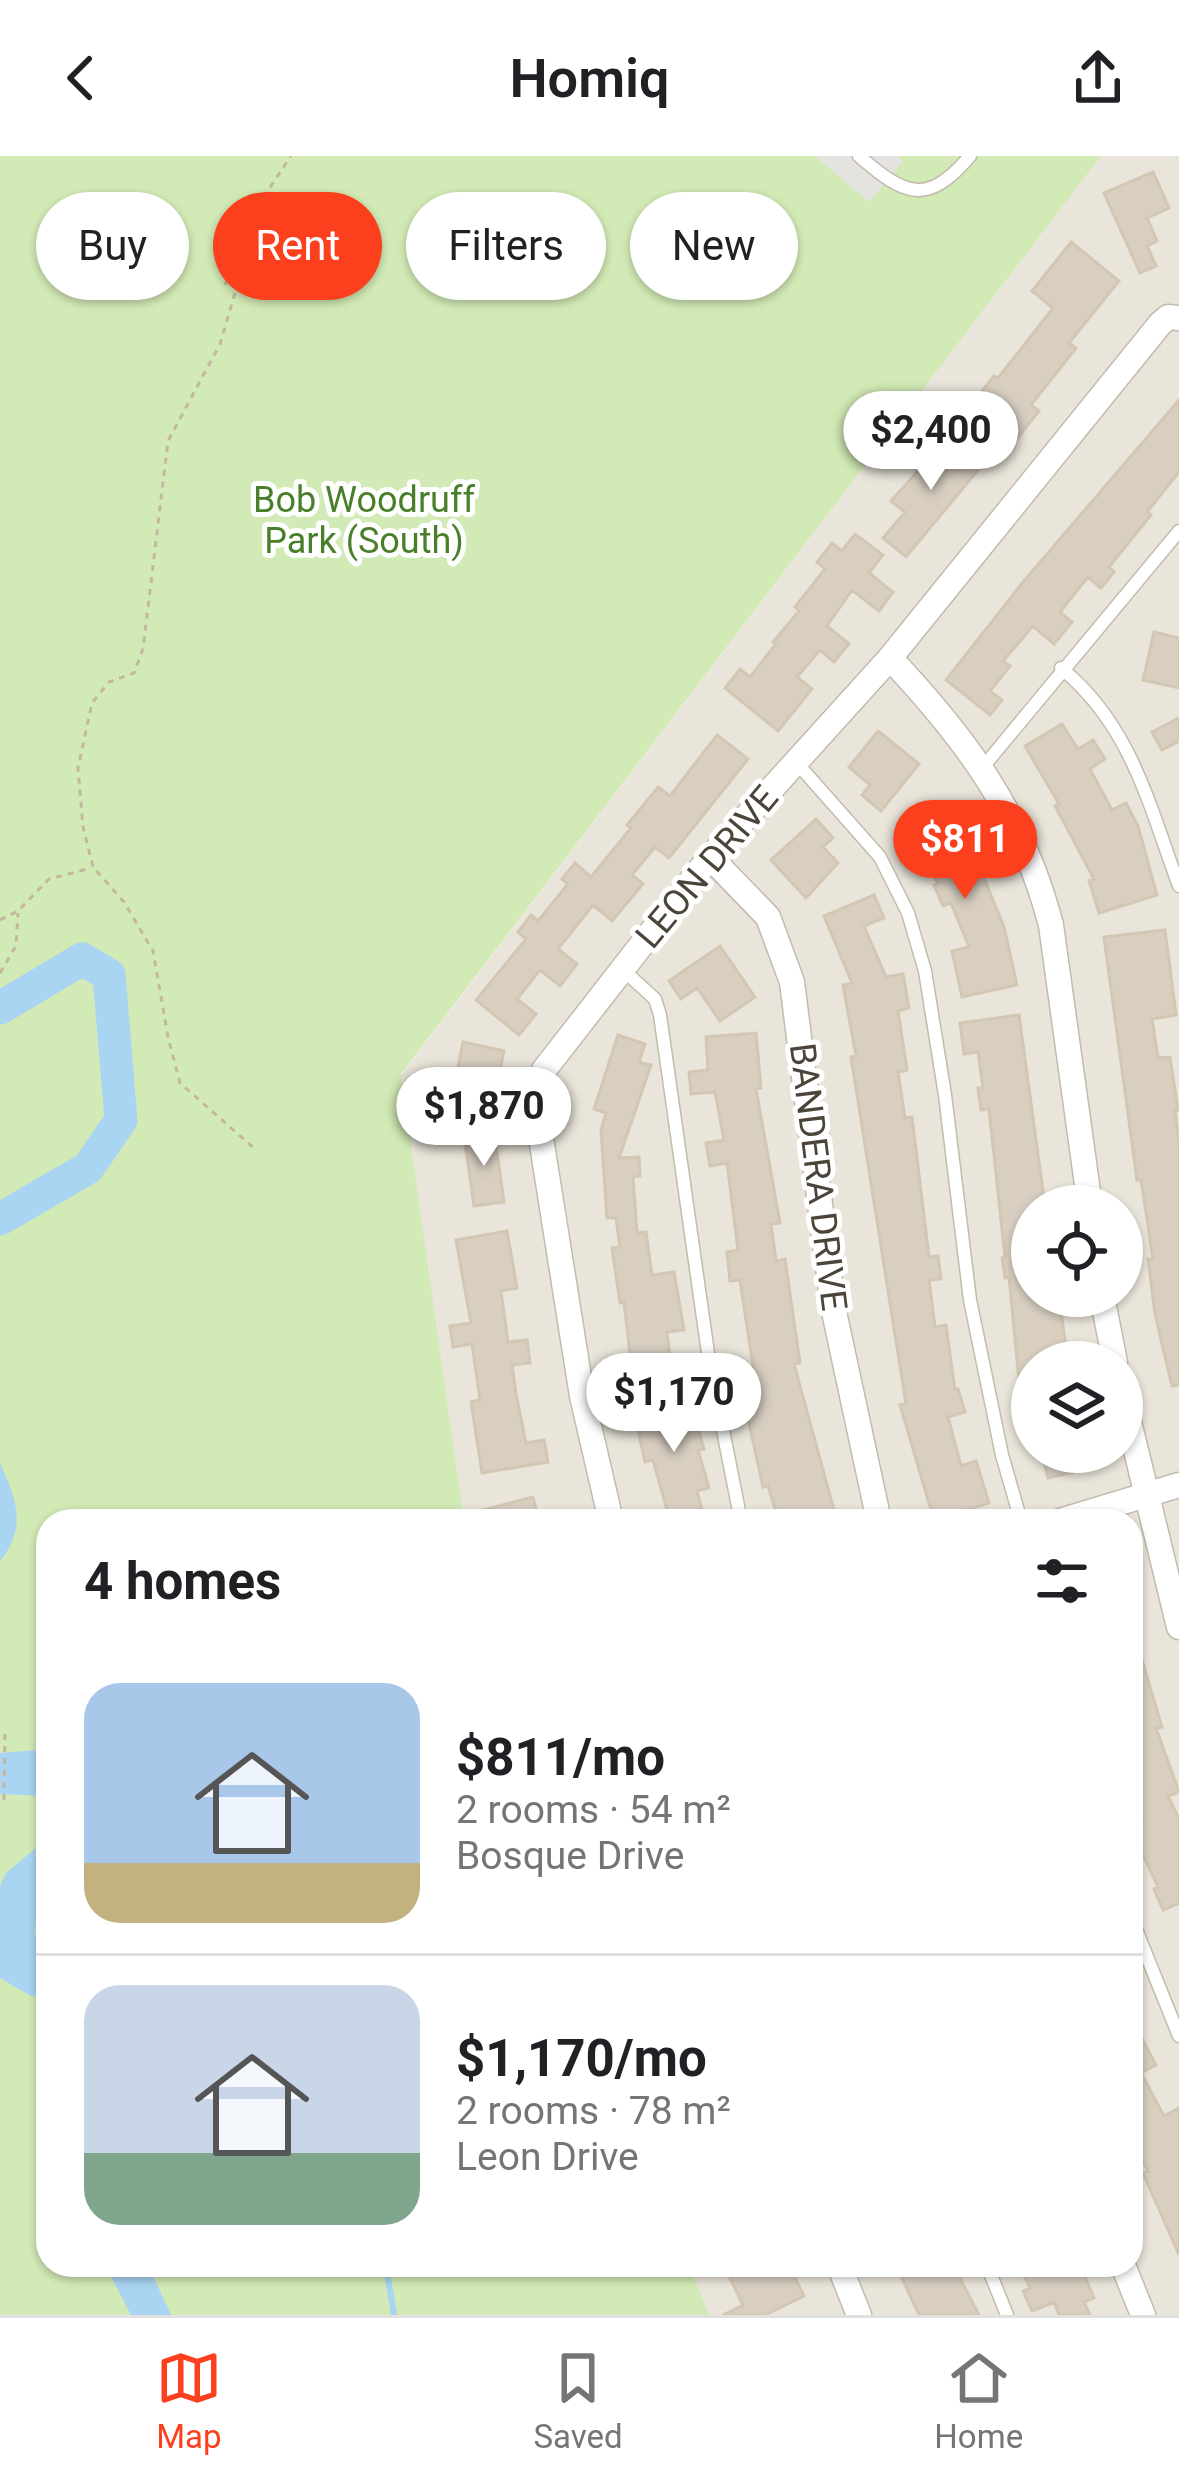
<!DOCTYPE html>
<meta charset="utf-8">
<style>
:root{--surface:#fff;--page:#f6f6f6;--text:#202124;--muted:#757577;--line:#e0e0e0;--accent:#fc3f1d}
body{margin:0;font-family:Roboto,sans-serif;background:var(--page);color:var(--text);height:100vh;display:flex;flex-direction:column;font-size:45px;white-space:nowrap}
*{box-sizing:border-box;margin:0}
p{font-size:39px;color:var(--muted)}
.icon{flex:none;width:66px;height:66px;fill:none;stroke:currentColor;stroke-width:2;stroke-linecap:round;stroke-linejoin:round}
.map{position:relative;flex:1;overflow:hidden}
.details{position:absolute;left:36px;top:1353px;width:1107px;height:768px;display:flex;flex-direction:column;background:var(--surface);border-radius:36px;box-shadow:0 3px 9px #0004}
.details>*{flex:none}
.hud{position:absolute;left:36px;top:36px;width:1107px;height:108px;display:flex;gap:24px}
.controls{position:absolute;left:1011px;top:1029px;display:grid;gap:24px}
.controls a{display:grid;place-items:center;width:132px;height:132px;border-radius:50%;background:var(--surface);box-shadow:0 3px 9px #0004;font-size:60px}
.price{position:absolute;translate:-50% -102px;padding:0 27px;border-radius:42px;background:#fff;color:#222;font-size:39px;line-height:78px;filter:drop-shadow(0 3px 6px #0008)}
.price::after{content:'';position:absolute;left:50%;top:72px;width:36px;height:27px;margin-left:-18px;background:inherit;clip-path:polygon(0 0,100% 0,50% 100%)}
.price.current{background:var(--accent);color:#fff}
ul{padding:0;list-style:none}
li{display:flex;align-items:center;gap:36px;height:300px;padding:0 48px}
li+li{border-top:3px solid var(--line)}
li span{display:grid;place-items:center;flex:none;width:336px;height:240px;border-radius:36px;color:#555}
li>.icon{margin-inline-start:auto}
span .icon{width:144px;height:144px;fill:#fffc;stroke-width:1}
li b{font-size:51px}
h2{display:flex;justify-content:space-between;align-items:center;height:144px;padding:0 48px;font-size:51px}
.chip{padding:0 42px;border-radius:54px;background:var(--surface);box-shadow:0 3px 9px #0004;font-size:42px;line-height:108px}
.chip.current{background:var(--accent);color:#fff}
header{display:flex;justify-content:space-between;align-items:center;height:156px;padding:0 48px;background:var(--surface);font-size:54px;font-weight:600}
.dock{display:flex;justify-content:space-around;align-items:center;height:168px;border-top:3px solid var(--line);background:var(--surface);font-size:33px;color:var(--muted)}
.dock a{display:grid;justify-items:center;gap:6px}
.dock .current{color:var(--accent)}
.map>svg:first-child{display:block}
.residential{fill:#eae5da;fill-rule:evenodd}
.green{fill:#d2eab5}
.parking{fill:#e5e3e0}
.water{fill:#a9d4f2}
.lines{fill:none;stroke-linecap:round;stroke-linejoin:round}
.stream{stroke:#a9d4f2;stroke-width:6}
.river{stroke:#a9d4f2;stroke-width:33}
.building{fill:#d8cfc1;stroke:#d3c7b4;stroke-width:3}
.service-casing{stroke:#c2bbae;stroke-width:15}
.minor-casing{stroke:#c2bbae;stroke-width:27}
.path{stroke:#c4b79f;stroke-width:3;stroke-dasharray:6 6;stroke-linecap:butt}
.service{stroke:#fff;stroke-width:12}
.minor{stroke:#fff;stroke-width:24}
.labels{text-anchor:middle;dominant-baseline:central;stroke-width:10;stroke-linejoin:round;paint-order:stroke}
.park-label{font-size:36px;fill:#4a7f2a;stroke:#fff}
.street-label{font-size:36px;fill:#4b4439;stroke:#fff}
</style>
<header><svg class="icon" aria-label="back" viewBox="0 0 24 24"><path d="M15 5l-7 7 7 7"/></svg>Homiq<svg class="icon" aria-label="share" viewBox="0 0 24 24"><path d="M12 15V3M7 8l5-5 5 5M5 13v7h14v-7"/></svg></header>
<div class="map">
<svg width="1179" height="2159" viewBox="0 0 1179 2159">
<rect width="100%" height="100%" fill="#f6f3ec"/>
<path class="residential" d="M1101 0H1179V2159H709L689 2109H1131V1365H464L401 919ZM1032 1050H1122V1140H1032ZM1032 1206H1122V1296H1032Z"/>
<path class="green" d="M0 0H1101L401 918 464 1365H48V2109H689L709 2159H0Z"/>
<path class="parking" d="M815 0H898L903 5 869 46Z"/>
<path class="water" d="M0 1307C17 1344 27 1372 0 1405Z
M48 1593V1640L0 1638V1597Z
M48 1682V1738L36 1764 35 1779 48 1796V1843L31 1840 0 1822V1730L6 1717Z
M105 2109H148L171 2159H131Z"/>
<g class="lines">
<path class="stream" d="M386 2109 394 2159"/>
<path class="river" d="M0 852 82 803 109 819 121 964 88 1012 0 1063"/>
</g>
<path class="building" d="M1153 16 1169 52 1147 62 1157 85 1147 90 1156 110 1140 117 1104 37Z
M1071 86 1119 125 1069 187 1076 192 1031 249 1039 255 1015 285 990 265 1002 251 982 235 994 220 998 222 1053 152 1032 135Z
M1179 244V316L1147 356 1151 359 1109 411 1114 416 1101 432 1088 421 1060 456 1072 466 1054 488 1033 470 1003 505 1010 510 990 535 1002 544 990 559 946 524 1023 426Z
M950 279 984 307 906 401 883 382 905 356 891 345Z
M855 378 883 399 869 417 893 436 879 455 852 434 827 470 849 488 834 506 820 494 797 521 812 533 778 575 725 532 740 513 750 521 776 488 773 486 799 455 795 451 825 413 817 406 832 387 842 395Z
M1154 476 1179 482V532L1143 524Z
M1179 562V585L1162 594 1152 576Z
M1062 568 1078 593 1093 584 1105 603 1090 613 1112 654 1126 647 1138 670 1157 739 1099 757 1089 725 1094 723 1055 650 1059 648 1025 590Z
M878 575 919 608 881 655 862 639 870 629 849 611Z
M717 579 748 603 669 702 655 691 632 719 643 728 612 765 593 749 558 793 577 808 560 830 540 814 517 843 536 858 519 879 476 844 526 783 518 776 531 759 538 765 568 728 562 723 575 707 591 721 631 672 627 669 658 631 670 640Z
M945 645 970 688 1004 771 1017 829 962 841 952 795 969 791 951 747 943 750 934 729 938 727 904 668Z
M816 663 833 682 823 691 838 707 806 742 771 704Z
M874 739 884 762 864 770 886 821 903 818 909 852 898 855 907 914 898 916 905 962 912 961 929 1101 938 1100 941 1123 929 1124 935 1171 946 1169 955 1234 958 1233 965 1256 948 1261 961 1310 976 1305 989 1347 934 1364 900 1249 906 1248 851 901 856 900 843 829 852 827 824 760Z
M1165 774 1176 859 1152 863 1158 902 1170 901 1178 954H1175L1179 989V1229L1172 1230 1155 1158 1148 1103H1153L1141 1024H1137L1104 781Z
M720 790 755 841 720 865 697 832 681 843 669 825Z
M1019 859 1045 1050H1032V1140H1059L1068 1206H1032V1222L1019 1225 1009 1121 1005 1122 1002 1102 1005 1101 989 953 981 954 978 932H983L978 896 964 898 960 867Z
M756 877 761 932 756 933 780 1067 771 1068 776 1105 785 1103 800 1207 794 1208 837 1365H779L768 1330 763 1331 743 1240 757 1237 740 1124 730 1125 727 1096 738 1094 727 1007 710 1010 706 987 724 984 715 936 691 938 689 916 708 914 706 881Z
M618 879 645 888 639 906 651 909 619 1002 639 1001 640 1020 633 1021 637 1077 646 1076 652 1119 674 1116 684 1174 667 1176 671 1211 632 1215 624 1146 620 1147 612 1092 620 1091 616 1062H607L601 974 606 957 594 953Z
M463 886 504 895 490 958 471 954 474 940 453 935Z
M494 976 504 1046 474 1050 464 980Z
M507 1075 517 1132 501 1135 508 1186 527 1184 530 1207 512 1209 516 1238 526 1287 544 1284 548 1306 482 1317 471 1246 480 1244 472 1188 453 1191 450 1170 471 1167 456 1084Z
M688 1239 704 1293 698 1294 709 1332 697 1335 705 1365H670L653 1304 645 1306 633 1251Z
M1048 1296H1087L1091 1312 1048 1322 1044 1306 1050 1304Z
M533 1341 539 1365H461L460 1360Z
M1131 1484H1136L1162 1571 1156 1572 1179 1636 1168 1640 1179 1663V1747L1163 1754 1154 1733 1158 1731 1131 1673V1668L1142 1663 1131 1631Z
M1131 1862 1156 1909 1141 1917 1164 1960 1179 1952V2099L1143 2017 1148 2015 1131 1984Z
M742 2109H789L804 2140 765 2159H723L743 2149 727 2116Z
M896 2109H953L979 2159H919Z
M1019 2109H1080L1094 2142 1084 2146 1090 2159H1059L1054 2146 1032 2155 1023 2135 1030 2132Z"/>
<g class="lines">
<defs>
<path id="service" d="M859 0C904 39 927 51 970 0
M1061 512C1131 569 1149 649 1179 730
M796 606 880 701 908 757 925 815 945 939 970 1144 1002 1299 1021 1365
M983 611 1179 375
M622 813 655 843 660 859 709 1204 741 1365
M1131 1761 1179 1880
M987 2109 1007 2159"/>
<path id="minor" d="M890 502C967 584 1022 658 1051 769L1090 1050
M710 701 768 761 792 826 833 1151 879 1365
M1102 1140 1115 1206
M1122 1237 1179 1471
M611 1365 582 1240 537 957 544 914 710 701 890 502 1160 168 1168 161 1179 162
M1060 1365 1179 1329
M839 2109 859 2159
M1123 2109 1143 2159"/>
</defs>
<use href="#service" class="service-casing"/>
<use href="#minor" class="minor-casing"/>
<path class="path" d="M230 115 237 130 220 188 168 285 143 493 134 517 109 526 92 547 78 612 83 671 93 711 124 746 153 795 168 881 180 927 256 994
M225 129 253 57 291 0
M0 764 18 755 49 723 91 712
M0 817 16 790 18 757
M4 1644 5 1572"/>
<use href="#service" class="service"/>
<use href="#minor" class="minor"/>
</g>
<g class="labels">
<g class="park-label">
<text x="364" y="344">Bob Woodruff<tspan x="364" dy="41">Park (South)</tspan></text>
</g>
<g class="street-label">
<text transform="translate(707 711) rotate(-50)">LEON DRIVE</text>
<text transform="translate(818 1021) rotate(83)">BANDERA DRIVE</text>
</g>
</g>
</svg>
<div class="controls">
<a><svg class="icon" aria-label="locate" viewBox="0 0 24 24"><circle cx="12" cy="12" r="6"/><path d="M12 2v4M12 18v4M2 12h4M18 12h4"/></svg></a>
<a><svg class="icon" aria-label="layers" viewBox="0 0 24 24"><path d="M12 4l9 5-9 5-9-5zM3 14l9 5 9-5"/></svg></a>
</div>
<b class="price" style="left:931px;top:337px">$2,400</b>
<b class="price current" style="left:965px;top:746px">$811</b>
<b class="price" style="left:484px;top:1013px">$1,870</b>
<b class="price" style="left:674px;top:1299px">$1,170</b>
<div class="hud">
<a class="chip">Buy</a>
<a class="chip current">Rent</a>
<a class="chip">Filters</a>
<a class="chip">New</a>
</div>
<section class="details">
<h2>4 homes<svg class="icon" aria-label="filters" viewBox="0 0 24 24"><path d="M4 7h16M4 17h16"/><circle cx="9" cy="7" r="2"/><circle cx="15" cy="17" r="2"/></svg></h2>
<ul>
<li><span style="background:linear-gradient(#a9c7e8 75%,#c2b280 0)"><svg class="icon" aria-label="home" viewBox="0 0 24 24"><path d="M3 11l9-7 9 7M6 9v11h12V9"/></svg></span><div><b>$811/mo</b><p>2 rooms · 54 m²</p><p>Bosque Drive</p></div></li>
<li><span style="background:linear-gradient(#c9d6e8 70%,#7fa58c 0)"><svg class="icon" aria-label="home" viewBox="0 0 24 24"><path d="M3 11l9-7 9 7M6 9v11h12V9"/></svg></span><div><b>$1,170/mo</b><p>2 rooms · 78 m²</p><p>Leon Drive</p></div></li>
</ul>
</section>
</div>
<nav class="dock">
<a class="current"><svg class="icon" aria-label="map" viewBox="0 0 24 24"><path d="M3 6l6-2 6 2 6-2v14l-6 2-6-2-6 2zM9 4v14M15 6v14"/></svg>Map</a>
<a><svg class="icon" aria-label="saved" viewBox="0 0 24 24"><path d="M7 4h10v16l-5-4-5 4z"/></svg>Saved</a>
<a><svg class="icon" aria-label="home" viewBox="0 0 24 24"><path d="M3 11l9-7 9 7M6 9v11h12V9"/></svg>Home</a>
</nav>
